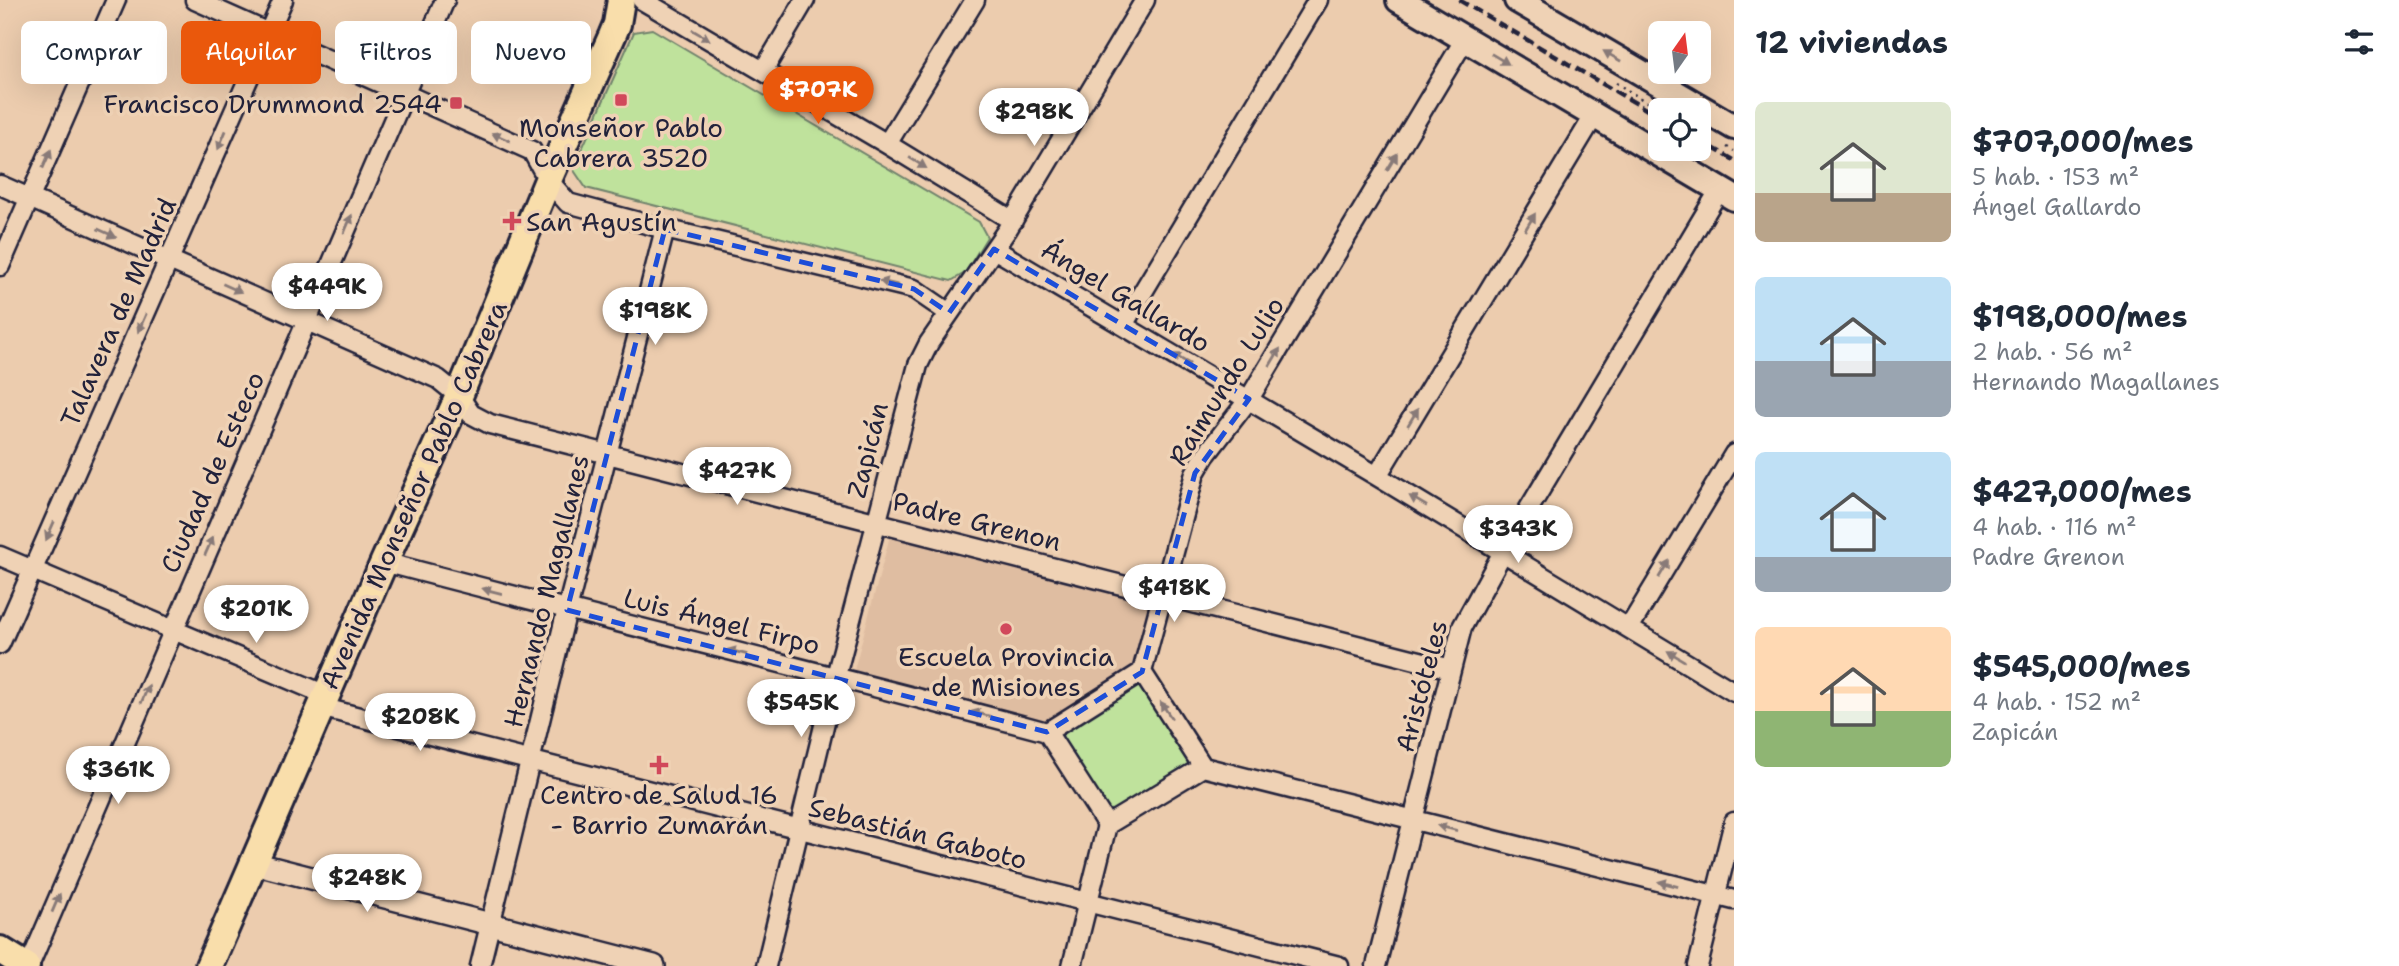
<!DOCTYPE html>
<html lang="es">
<meta charset="utf-8">
<style>
:root{--surface:#fff;--page:#f6f6f7;--text:#1f2937;--muted:#747a83;--accent:#ea580c}
body{margin:0;font-family:"Shantell Sans",sans-serif;background:var(--page);color:var(--text);height:100vh;display:flex;flex-direction:column;font-size:26px;white-space:nowrap}
*{box-sizing:border-box;margin:0}
p{font-size:23px;color:var(--muted)}
.icon{flex:none;width:38px;height:38px;fill:none;stroke:currentColor;stroke-width:2;stroke-linecap:round;stroke-linejoin:round}
.map{position:relative;flex:1;overflow:hidden}
.panel{display:flex;flex-direction:column;background:var(--surface);width:665px}
.panel>*{flex:none}
.top-card{position:absolute;left:21px;top:21px;width:665px;height:63px;display:flex;gap:14px}
.needle{width:46px;rotate:14deg}
.controls{position:absolute;left:1648px;top:21px;display:grid;gap:14px}
.controls a{display:grid;place-items:center;width:63px;height:63px;border-radius:10px;background:var(--surface);box-shadow:0 7px 28px #0002;font-size:35px}
.price{position:absolute;translate:-50% -60px;padding:0 16px;border-radius:24px;background:#fff;color:#222;font-size:23px;line-height:46px;filter:drop-shadow(0 2px 4px #0008)}
.price::after{content:'';position:absolute;left:50%;top:42px;width:21px;height:16px;margin-left:-10px;background:inherit;clip-path:polygon(0 0,100% 0,50% 100%)}
.price.current{background:var(--accent);color:#fff}
ul{padding:0;list-style:none}
li{display:flex;align-items:center;gap:21px;height:175px;padding:0 21px}
li span{display:grid;place-items:center;flex:none;width:196px;height:140px;border-radius:10px;color:#555}
li>.icon{margin-inline-start:auto}
span .icon{width:84px;height:84px;fill:#fffc;stroke-width:1}
li b{font-size:30px}
h2{display:flex;justify-content:space-between;align-items:center;height:84px;padding:0 21px;font-size:30px}
.pill{padding:0 24px;border-radius:10px;background:var(--surface);box-shadow:0 7px 28px #0002;font-size:24px;line-height:63px}
.pill.current{background:var(--accent);color:#fff}
main{display:flex;flex:1;min-height:0}
.map>svg:first-child{display:block}
.built{fill:#dfbda1}
.green{fill:#bfe29c;stroke:#70826c;stroke-width:2}
.lines{fill:none;stroke-linecap:round;stroke-linejoin:round}
.minor-casing{stroke:#22223b;stroke-width:23}
.tertiary-casing{stroke:#22223b;stroke-width:26}
.secondary-casing{stroke:#22223b;stroke-width:30}
.primary-casing{stroke:#22223b;stroke-width:32}
.path{stroke:#22223b;stroke-width:2.5;stroke-dasharray:2 5;stroke-linecap:butt}
.minor{stroke:#efd2b5;stroke-width:18}
.tertiary{stroke:#efd2b5;stroke-width:21}
.secondary{stroke:#efd2b5;stroke-width:24}
.primary{stroke:#f9deab;stroke-width:26}
.rail{stroke:#22223b;stroke-width:4.5;stroke-dasharray:10 5;stroke-linecap:butt}
.oneway{fill:#887a78}
.marked{fill:none;stroke:#1d4ed8;stroke-width:5;stroke-dasharray:14 9;stroke-linejoin:round}
.poi-dot{fill:#d1495b;stroke:#efd2b5;stroke-width:2.5}
.labels{text-anchor:middle;dominant-baseline:central;stroke-width:7;stroke-linejoin:round;paint-order:stroke}
.poi-label{font-size:26px;fill:#22223b;stroke:#efd2b5}
.street-label{font-size:26px;fill:#22223b;stroke:#efd2b5}
</style>
<main>
<div class="map">
<svg width="1734" height="966" viewBox="0 0 1734 966">
<rect width="100%" height="100%" fill="#ecccae"/>
<filter id="ink" filterUnits="userSpaceOnUse"><feTurbulence type="fractalNoise" baseFrequency=".0143" numOctaves="2"/><feDisplacementMap in="SourceGraphic" scale="14" xChannelSelector="R" yChannelSelector="G"/><feConvolveMatrix kernelMatrix="1 2 1 2 8 2 1 2 1" color-interpolation-filters="sRGB"/></filter>
<g filter="url(#ink)">
<path class="built" d="M891 532 1154 597 1139 661 1045 723 853 674Z"/>
<path class="green" d="M652 29 979 222 987 237 965 273 951 281 586 188 573 169 634 32Z
M1139 685 1191 767 1111 816 1060 733Z"/>
<g class="lines">
<defs>
<path id="minor" d="M195 0 532 151 548 180 568 203 665 229 914 289 949 313
M642 0 887 144 1013 221
M763 71 805 0
M887 144 975 0
M0 185 438 379 459 396 471 414 490 424 1451 669
M994 249 1377 476 1734 692
M0 266 116 0
M1123 325 1318 0
M1377 476 1594 116
M0 556 326 695
M384 562C604 620 826 673 1047 732L1107 825
M1629 628 1734 454
M0 644 283 0
M320 707 1339 966
M1047 732 1142 672
M1203 767 1142 672 1195 473 1205 456 1249 399 1465 39
M1203 767 1734 900
M29 966 445 0
M480 966 567 610 665 229
M766 966 836 676 918 365 929 343 1007 230 1145 0
M1072 966 1107 825 1203 767
M1376 966 1462 627 1503 552 1720 189
M1698 966 1734 822"/>
<path id="tertiary" d="M253 863 654 966"/>
<path id="secondary" d="M1399 0 1734 198
M1517 0 1734 127"/>
<path id="primary" d="M0 950 26 966
M209 966 384 562 459 396 548 180 612 36 617 24 621 0"/>
</defs>
<use href="#minor" class="minor-casing"/>
<use href="#tertiary" class="tertiary-casing"/>
<use href="#secondary" class="secondary-casing"/>
<use href="#primary" class="primary-casing"/>
<path class="path" d="M1616 83 1661 111
M1727 147 1734 151"/>
<use href="#minor" class="minor"/>
<use href="#tertiary" class="tertiary"/>
<use href="#secondary" class="secondary"/>
<use href="#primary" class="primary"/>
<path class="rail" d="M1459 0 1661 118
M1699 140 1734 160"/>
</g>
<defs><path id="oneway-solid" d="M-6-.8H1V-3.2L6.5 0L1 3.2V.8H-6Z" transform="scale(1.75)"/></defs>
<g class="oneway">
<use href="#oneway-solid" transform="translate(701 35) rotate(30)"/>
<use href="#oneway-solid" transform="translate(1612 56) rotate(-150)"/>
<use href="#oneway-solid" transform="translate(1500 59) rotate(31)"/>
<use href="#oneway-solid" transform="translate(501 137) rotate(-156)"/>
<use href="#oneway-solid" transform="translate(222 140) rotate(113)"/>
<use href="#oneway-solid" transform="translate(47 159) rotate(-66)"/>
<use href="#oneway-solid" transform="translate(1392 162) rotate(-59)"/>
<use href="#oneway-solid" transform="translate(918 163) rotate(32)"/>
<use href="#oneway-solid" transform="translate(1530 222) rotate(-59)"/>
<use href="#oneway-solid" transform="translate(348 224) rotate(-67)"/>
<use href="#oneway-solid" transform="translate(107 233) rotate(24)"/>
<use href="#oneway-solid" transform="translate(889 283) rotate(-167)"/>
<use href="#oneway-solid" transform="translate(232 288) rotate(24)"/>
<use href="#oneway-solid" transform="translate(142 323) rotate(114)"/>
<use href="#oneway-solid" transform="translate(1275 357) rotate(-59)"/>
<use href="#oneway-solid" transform="translate(1181 359) rotate(-150)"/>
<use href="#oneway-solid" transform="translate(1413 417) rotate(-59)"/>
<use href="#oneway-solid" transform="translate(1418 501) rotate(-149)"/>
<use href="#oneway-solid" transform="translate(50 531) rotate(114)"/>
<use href="#oneway-solid" transform="translate(209 546) rotate(-66)"/>
<use href="#oneway-solid" transform="translate(1664 569) rotate(-59)"/>
<use href="#oneway-solid" transform="translate(492 591) rotate(-165)"/>
<use href="#oneway-solid" transform="translate(737 652) rotate(-166)"/>
<use href="#oneway-solid" transform="translate(1676 656) rotate(-149)"/>
<use href="#oneway-solid" transform="translate(145 694) rotate(-67)"/>
<use href="#oneway-solid" transform="translate(1166 710) rotate(-123)"/>
<use href="#oneway-solid" transform="translate(981 714) rotate(-165)"/>
<use href="#oneway-solid" transform="translate(1447 828) rotate(-166)"/>
<use href="#oneway-solid" transform="translate(1668 884) rotate(-166)"/>
<use href="#oneway-solid" transform="translate(56 903) rotate(-67)"/>
</g>
</g>
<path class="marked" d="M665 229 914 289 949 313 994 249 1249 399 1195 473 1142 672 1047 732 567 610Z"/>
<g class="poi-dot">
<rect x="614" y="93" width="14" height="14" rx="3.5"/>
<rect x="449" y="96" width="14" height="14" rx="3.5"/>
<path d="M508.5 210.5h7v7h7v7h-7v7h-7v-7h-7v-7h7z"/>
<circle cx="1006" cy="629" r="7"/>
<path d="M655.5 754.5h7v7h7v7h-7v7h-7v-7h-7v-7h7z"/>
</g>
<g class="labels">
<g class="poi-label">
<text x="442" y="103" text-anchor="end">Francisco Drummond 2544</text>
<text x="621" y="127">Monseñor Pablo<tspan x="621" dy="30">Cabrera 3520</tspan></text>
<text x="526" y="221" text-anchor="start">San Agustín</text>
<text x="1006" y="656">Escuela Provincia<tspan x="1006" dy="30">de Misiones</tspan></text>
<text x="659" y="794">Centro de Salud 16<tspan x="659" dy="30">- Barrio Zumarán</tspan></text>
</g>
<g class="street-label">
<text transform="translate(1126 296) rotate(31)">Ángel Gallardo</text>
<text transform="translate(118 312) rotate(-66)">Talavera de Madrid</text>
<text transform="translate(1226 381) rotate(-58)">Raimundo Lulio</text>
<text transform="translate(867 450) rotate(-76)">Zapicán</text>
<text transform="translate(212 472) rotate(-66)">Ciudad de Esteco</text>
<text transform="translate(413 495) rotate(-66)">Avenida Monseñor Pablo Cabrera</text>
<text transform="translate(977 521) rotate(14)">Padre Grenon</text>
<text transform="translate(546 591) rotate(-76)">Hernando Magallanes</text>
<text transform="translate(722 621) rotate(14)">Luis Ángel Firpo</text>
<text transform="translate(1421 686) rotate(-75)">Aristóteles</text>
<text transform="translate(918 833) rotate(14)">Sebastián Gaboto</text>
</g>
</g>
</svg>
<div class="controls">
<a><svg class="needle" viewBox="-14 -14 28 28"><path d="M0-13l5 13h-10z" fill="#e53935"/><path d="M0 13l5-13h-10z" fill="#747a83"/></svg></a>
<a><svg class="icon" aria-label="locate" viewBox="0 0 24 24"><circle cx="12" cy="12" r="6"/><path d="M12 2v4M12 18v4M2 12h4M18 12h4"/></svg></a>
</div>
<b class="price current" style="left:818px;top:126px">$707K</b>
<b class="price" style="left:1034px;top:148px">$298K</b>
<b class="price" style="left:327px;top:323px">$449K</b>
<b class="price" style="left:655px;top:347px">$198K</b>
<b class="price" style="left:737px;top:507px">$427K</b>
<b class="price" style="left:1518px;top:565px">$343K</b>
<b class="price" style="left:1174px;top:624px">$418K</b>
<b class="price" style="left:256px;top:645px">$201K</b>
<b class="price" style="left:801px;top:739px">$545K</b>
<b class="price" style="left:420px;top:753px">$208K</b>
<b class="price" style="left:118px;top:806px">$361K</b>
<b class="price" style="left:367px;top:914px">$248K</b>
<div class="top-card">
<a class="pill">Comprar</a>
<a class="pill current">Alquilar</a>
<a class="pill">Filtros</a>
<a class="pill">Nuevo</a>
</div>
</div>
<section class="panel">
<h2>12 viviendas<svg class="icon" aria-label="filters" viewBox="0 0 24 24"><path d="M4 7h16M4 17h16"/><circle cx="9" cy="7" r="2"/><circle cx="15" cy="17" r="2"/></svg></h2>
<ul>
<li><span style="background:linear-gradient(#dfe7d0 65%,#b9a48a 0)"><svg class="icon" aria-label="home" viewBox="0 0 24 24"><path d="M3 11l9-7 9 7M6 9v11h12V9"/></svg></span><div><b>$707,000/mes</b><p>5 hab. · 153 m²</p><p>Ángel Gallardo</p></div></li>
<li><span style="background:linear-gradient(#bfe0f5 60%,#9aa5b1 0)"><svg class="icon" aria-label="home" viewBox="0 0 24 24"><path d="M3 11l9-7 9 7M6 9v11h12V9"/></svg></span><div><b>$198,000/mes</b><p>2 hab. · 56 m²</p><p>Hernando Magallanes</p></div></li>
<li><span style="background:linear-gradient(#bfe0f5 75%,#9aa5b1 0)"><svg class="icon" aria-label="home" viewBox="0 0 24 24"><path d="M3 11l9-7 9 7M6 9v11h12V9"/></svg></span><div><b>$427,000/mes</b><p>4 hab. · 116 m²</p><p>Padre Grenon</p></div></li>
<li><span style="background:linear-gradient(#ffd9b3 60%,#8fb573 0)"><svg class="icon" aria-label="home" viewBox="0 0 24 24"><path d="M3 11l9-7 9 7M6 9v11h12V9"/></svg></span><div><b>$545,000/mes</b><p>4 hab. · 152 m²</p><p>Zapicán</p></div></li>
</ul>
</section>
</main>
